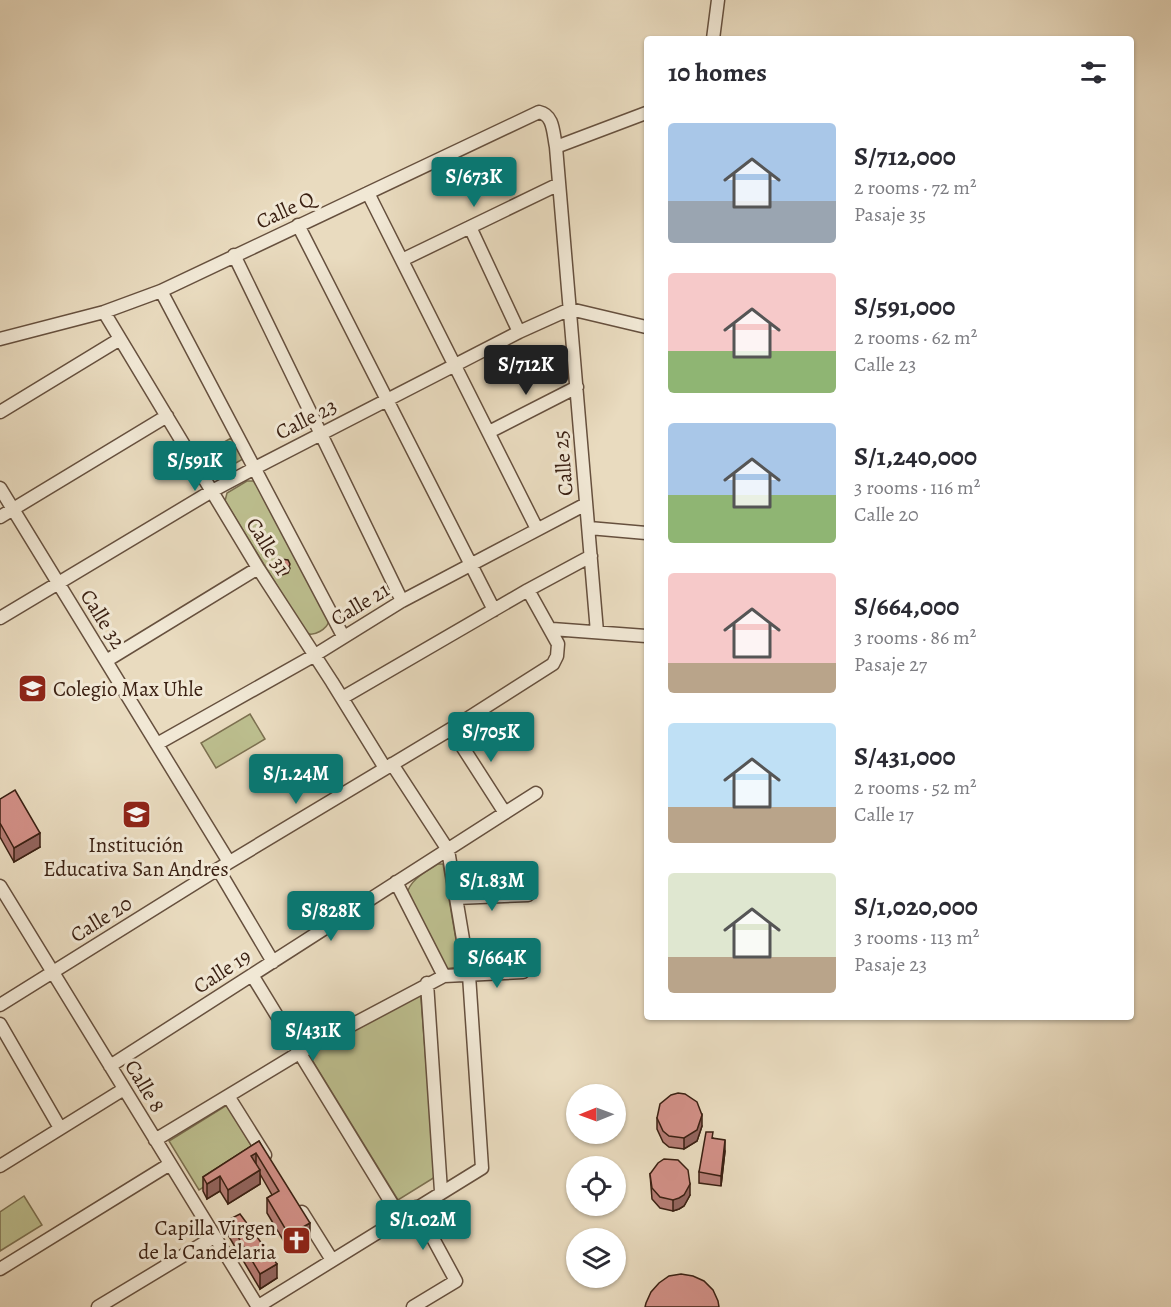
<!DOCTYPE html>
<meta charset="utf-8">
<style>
:root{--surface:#fff;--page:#f2f2f3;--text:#2b2b33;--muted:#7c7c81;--accent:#0f766e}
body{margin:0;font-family:Alegreya,serif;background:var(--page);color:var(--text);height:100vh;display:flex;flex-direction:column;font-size:22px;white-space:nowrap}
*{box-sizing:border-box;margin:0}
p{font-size:20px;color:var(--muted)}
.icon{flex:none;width:33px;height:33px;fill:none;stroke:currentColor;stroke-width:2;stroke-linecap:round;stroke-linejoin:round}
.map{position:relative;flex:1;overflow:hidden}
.sheet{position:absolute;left:644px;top:36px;width:490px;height:984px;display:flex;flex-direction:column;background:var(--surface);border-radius:6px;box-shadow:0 2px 4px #0004}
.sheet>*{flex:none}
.needle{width:39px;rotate:269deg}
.controls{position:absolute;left:566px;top:1084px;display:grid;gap:12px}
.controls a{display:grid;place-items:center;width:60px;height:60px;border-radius:50%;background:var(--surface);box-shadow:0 2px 4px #0004;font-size:30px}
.price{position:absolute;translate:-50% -51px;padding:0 14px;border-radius:6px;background:var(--accent);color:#fff;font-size:20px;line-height:39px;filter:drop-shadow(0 2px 3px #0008)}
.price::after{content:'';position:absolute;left:50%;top:36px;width:18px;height:14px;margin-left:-9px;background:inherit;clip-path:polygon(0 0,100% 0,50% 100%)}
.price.current{background:#222;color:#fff}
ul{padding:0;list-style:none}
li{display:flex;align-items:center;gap:18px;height:150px;padding:0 24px}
li span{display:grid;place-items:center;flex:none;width:168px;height:120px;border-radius:6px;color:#555}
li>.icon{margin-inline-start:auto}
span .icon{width:72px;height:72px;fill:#fffc;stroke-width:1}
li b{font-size:26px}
h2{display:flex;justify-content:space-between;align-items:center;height:72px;padding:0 24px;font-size:26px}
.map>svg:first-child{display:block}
.green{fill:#bcbe8e;stroke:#7c7050;stroke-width:1.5}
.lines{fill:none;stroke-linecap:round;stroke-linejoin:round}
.street-casing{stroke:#66503e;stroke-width:15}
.street{stroke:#f1e8d5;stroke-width:12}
.wall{fill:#b57c74;stroke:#3b2113;stroke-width:1.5}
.shaded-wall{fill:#93655e;stroke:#3b2113;stroke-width:1.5}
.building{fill:#d29087;stroke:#3b2113;stroke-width:1.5}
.labels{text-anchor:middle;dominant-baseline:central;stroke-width:6;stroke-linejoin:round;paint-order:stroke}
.street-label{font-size:21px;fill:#3b2113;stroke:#f1e8d5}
.poi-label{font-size:21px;fill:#3b2113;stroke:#f1e8d5;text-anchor:start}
</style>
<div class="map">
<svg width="1171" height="1307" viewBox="0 0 1171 1307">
<rect width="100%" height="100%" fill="#e9dbbf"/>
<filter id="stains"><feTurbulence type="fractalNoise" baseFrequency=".00333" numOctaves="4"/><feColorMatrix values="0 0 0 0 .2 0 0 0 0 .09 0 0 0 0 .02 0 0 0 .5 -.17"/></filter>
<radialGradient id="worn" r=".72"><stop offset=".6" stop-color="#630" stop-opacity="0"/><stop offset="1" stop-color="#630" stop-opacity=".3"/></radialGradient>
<path class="green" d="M231 438 243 459 211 477 200 456Z
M247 481H253L256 483 329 621C327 629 314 637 306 633L225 501 227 493Z
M250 714 265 739 216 768 201 743Z
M438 864H443L460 963 458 967 445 969 407 894C410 879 426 872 438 864Z
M420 986 435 1177 398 1200 309 1055Z
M227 1105 257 1155 199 1190 169 1141Z
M24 1196 42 1225 0 1251V1212Z"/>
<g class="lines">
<defs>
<path id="street" d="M713 39 718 0
M556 147 646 113
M368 193 537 529
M298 225 494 610
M470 227 519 332
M234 255 402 601
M402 260 559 184
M161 291 343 636
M104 312 258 568 332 682 385 768
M0 339 104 312 161 291 539 112C554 115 553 133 556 147L597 632
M0 412 120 339
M489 432 577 387
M0 488 229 862
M0 517 167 416
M589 528 646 533
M0 618 212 491 255 468 519 332 570 309 646 327
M552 629 646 636
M106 661 258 568
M342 698 528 590 591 556
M451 729 505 813
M157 744 315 655 402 601 586 504
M218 869 273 962
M396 882 444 976
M0 886 258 1307
M456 898 528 895
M252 975 400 1217
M427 983 441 1191
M0 1005 218 869 451 729 553 664 557 656 558 644 528 590
M0 1024 60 1128
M110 1066 536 793
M228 1096 265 1155
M155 1140 299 1053 444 976 523 972
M0 1166 124 1089
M302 1212 332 1260
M0 1269 170 1164
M98 1307 214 1237
M257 1307 482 1168 469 975 448 850 392 764
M413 1307 456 1281 416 1207"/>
</defs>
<use href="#street" class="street-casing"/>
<use href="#street" class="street"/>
</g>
<path class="wall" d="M278 562 290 568 288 573 282 575 279 572Z
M0 799 40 847 14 862 0 837Z
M657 1118 702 1126 697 1141 684 1149 669 1147 663 1142 657 1129Z
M713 1138 725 1151 721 1186 699 1183V1172Z
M259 1141 310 1237 289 1250 267 1213V1198L272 1195 260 1174V1184L228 1204 220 1191 207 1199 203 1191V1177Z
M650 1174 690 1195 684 1206 679 1209 673 1211 660 1208 652 1199Z
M228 1220 277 1278 260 1289 228 1235Z"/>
<path class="shaded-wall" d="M40 833V847L14 862V848Z
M702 1115V1126L697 1141 684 1149V1138Z
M725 1140V1151L721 1186V1176Z
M256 1153V1168L251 1156Z
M260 1170V1184L228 1204V1190Z
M220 1176V1191L207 1199V1184Z
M690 1184V1195L684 1206 679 1209 673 1211V1200Z
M310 1223V1237L289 1250V1235Z
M277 1264V1278L260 1289V1274Z"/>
<path class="building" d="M281 559 288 560 290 564 288 570 282 571 279 569 278 562Z
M15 790 40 833 14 848 0 823V799Z
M678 1093 685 1094 697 1102 702 1115 697 1130 684 1138 669 1136 663 1131 657 1118 660 1104 671 1095Z
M706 1132H713L712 1138 725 1140 721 1176 699 1172Z
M259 1141 310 1223 289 1235 267 1198 279 1191 256 1153 251 1156 260 1170 228 1190 220 1176 207 1184 203 1177Z
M664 1159 678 1160 688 1170 690 1184 684 1195 679 1198 673 1200 660 1197 652 1188 650 1174 658 1163Z
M240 1214 277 1264 260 1274 228 1220Z
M681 1274 693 1276 704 1281 713 1290 718 1301 719 1307H645L646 1303 651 1292 659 1283 669 1276Z"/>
<defs>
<symbol id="school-square" viewBox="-11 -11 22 22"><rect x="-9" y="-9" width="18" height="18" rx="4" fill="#8f2418" stroke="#f1e8d5"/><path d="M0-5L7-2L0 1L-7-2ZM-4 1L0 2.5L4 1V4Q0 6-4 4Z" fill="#fff"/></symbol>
<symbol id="church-square" viewBox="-11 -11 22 22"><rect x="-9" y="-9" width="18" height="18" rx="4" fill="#8f2418" stroke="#f1e8d5"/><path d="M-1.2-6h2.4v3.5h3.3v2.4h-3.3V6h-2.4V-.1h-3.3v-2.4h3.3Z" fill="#fff"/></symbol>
</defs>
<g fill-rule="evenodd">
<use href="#school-square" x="16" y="672" width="33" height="33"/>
<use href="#school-square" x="120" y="798" width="33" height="33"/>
<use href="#church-square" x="280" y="1224" width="33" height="33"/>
</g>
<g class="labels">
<g class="street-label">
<text transform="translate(285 210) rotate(-25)">Calle Q</text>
<text transform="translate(306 419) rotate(-27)">Calle 23</text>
<text transform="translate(563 463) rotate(-95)">Calle 25</text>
<text transform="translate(268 546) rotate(58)">Calle 31</text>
<text transform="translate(360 604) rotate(-31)">Calle 21</text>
<text transform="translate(103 619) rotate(58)">Calle 32</text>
<text transform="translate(101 919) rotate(-32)">Calle 20</text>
<text transform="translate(222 971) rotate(-33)">Calle 19</text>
<text transform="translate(145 1086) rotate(59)">Calle 8</text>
</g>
<g class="poi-label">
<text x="53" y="689">Colegio Max Uhle</text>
<text x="136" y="845" text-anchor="middle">Institución<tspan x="136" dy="24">Educativa San Andres</tspan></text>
<text x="276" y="1228" text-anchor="end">Capilla Virgen<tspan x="276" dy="24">de la Candelaria</tspan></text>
</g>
</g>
<rect width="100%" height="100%" filter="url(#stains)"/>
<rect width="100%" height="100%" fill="url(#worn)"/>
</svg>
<div class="controls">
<a><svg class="needle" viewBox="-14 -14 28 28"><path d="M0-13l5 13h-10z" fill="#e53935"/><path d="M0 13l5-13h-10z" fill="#7c7c81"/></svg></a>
<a><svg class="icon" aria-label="locate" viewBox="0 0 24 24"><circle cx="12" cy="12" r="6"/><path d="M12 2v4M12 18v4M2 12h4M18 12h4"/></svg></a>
<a><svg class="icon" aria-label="layers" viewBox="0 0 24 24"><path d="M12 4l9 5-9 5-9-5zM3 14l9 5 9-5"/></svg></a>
</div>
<b class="price" style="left:474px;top:208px">S/673K</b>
<b class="price current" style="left:526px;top:396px">S/712K</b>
<b class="price" style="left:195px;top:492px">S/591K</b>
<b class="price" style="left:491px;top:763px">S/705K</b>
<b class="price" style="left:296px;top:805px">S/1.24M</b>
<b class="price" style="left:492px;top:912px">S/1.83M</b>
<b class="price" style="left:331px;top:942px">S/828K</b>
<b class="price" style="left:497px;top:989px">S/664K</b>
<b class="price" style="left:313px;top:1062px">S/431K</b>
<b class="price" style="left:423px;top:1251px">S/1.02M</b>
<section class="sheet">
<h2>10 homes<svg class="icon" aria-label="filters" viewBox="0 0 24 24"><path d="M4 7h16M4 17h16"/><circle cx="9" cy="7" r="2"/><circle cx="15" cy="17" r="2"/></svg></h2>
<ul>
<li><span style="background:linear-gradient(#a9c7e8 65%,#9aa5b1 0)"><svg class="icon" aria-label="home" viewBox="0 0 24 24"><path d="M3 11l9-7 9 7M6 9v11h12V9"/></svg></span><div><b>S/712,000</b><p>2 rooms · 72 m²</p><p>Pasaje 35</p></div></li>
<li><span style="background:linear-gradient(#f6c9c9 65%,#8fb573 0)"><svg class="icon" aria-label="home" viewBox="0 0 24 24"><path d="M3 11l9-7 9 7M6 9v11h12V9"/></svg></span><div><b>S/591,000</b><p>2 rooms · 62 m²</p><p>Calle 23</p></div></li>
<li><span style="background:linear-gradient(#a9c7e8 60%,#8fb573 0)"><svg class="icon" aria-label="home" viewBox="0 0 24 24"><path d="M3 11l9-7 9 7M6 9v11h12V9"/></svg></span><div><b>S/1,240,000</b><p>3 rooms · 116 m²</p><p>Calle 20</p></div></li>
<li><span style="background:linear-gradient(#f6c9c9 75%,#b9a48a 0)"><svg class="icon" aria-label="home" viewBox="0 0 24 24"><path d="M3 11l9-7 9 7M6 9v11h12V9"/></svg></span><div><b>S/664,000</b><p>3 rooms · 86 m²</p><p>Pasaje 27</p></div></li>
<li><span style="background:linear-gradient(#bfe0f5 70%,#b9a48a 0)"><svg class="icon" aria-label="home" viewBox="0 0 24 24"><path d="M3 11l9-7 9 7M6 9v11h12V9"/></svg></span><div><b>S/431,000</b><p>2 rooms · 52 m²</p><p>Calle 17</p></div></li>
<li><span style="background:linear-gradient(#dfe7d0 70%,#b9a48a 0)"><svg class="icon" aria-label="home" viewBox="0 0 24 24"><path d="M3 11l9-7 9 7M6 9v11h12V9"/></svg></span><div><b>S/1,020,000</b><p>3 rooms · 113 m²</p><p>Pasaje 23</p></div></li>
</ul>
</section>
</div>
